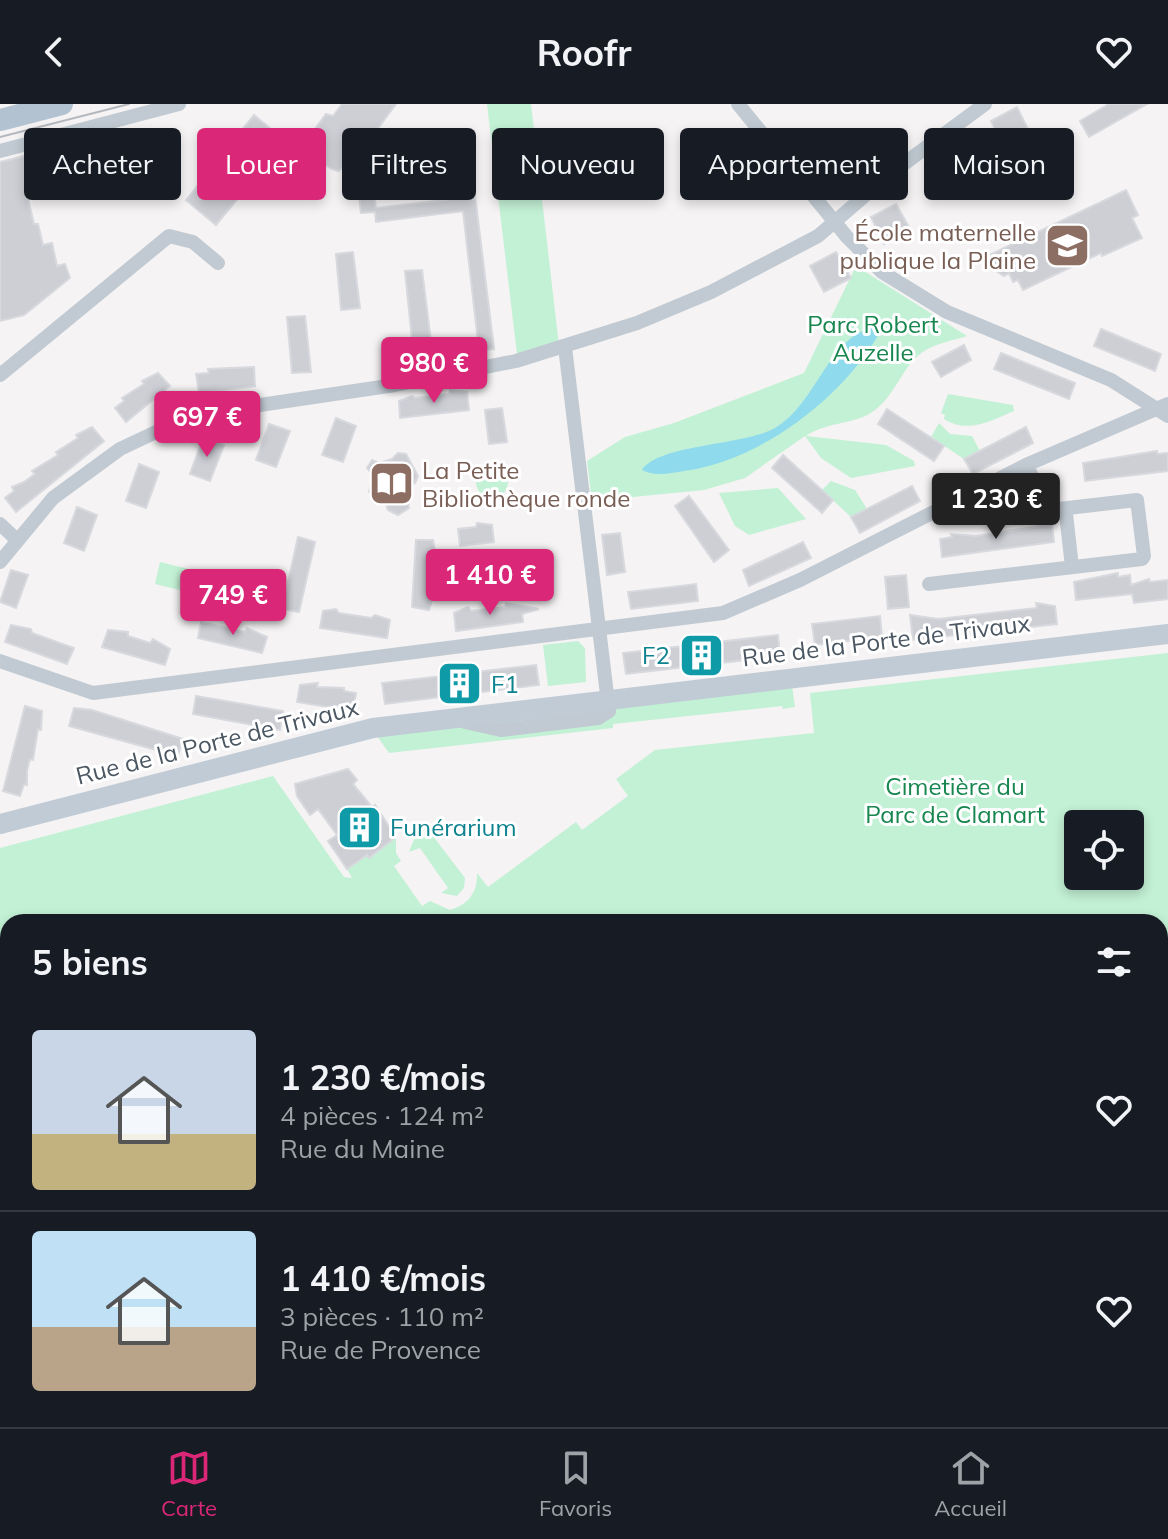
<!DOCTYPE html>
<html lang="fr">
<meta charset="utf-8">
<style>
:root{--surface:#171b24;--page:#20242c;--text:#f1f3f6;--muted:#9ea1a6;--line:#363941;--accent:#db2777}
body{margin:0;font-family:Mulish,sans-serif;background:var(--page);color:var(--text);height:100vh;display:flex;flex-direction:column;font-size:30px;white-space:nowrap}
*{box-sizing:border-box;margin:0}
p{font-size:26px;color:var(--muted)}
.icon{flex:none;width:44px;height:44px;fill:none;stroke:currentColor;stroke-width:2;stroke-linecap:round;stroke-linejoin:round}
.map{position:relative;flex:1;overflow:hidden}
.side{position:absolute;left:0px;top:810px;width:1168px;height:514px;display:flex;flex-direction:column;background:var(--surface);border-radius:24px 24px 0 0;box-shadow:0 4px 12px #0003}
.side>*{flex:none}
.hud{position:absolute;left:24px;top:24px;width:1120px;height:72px;display:flex;gap:16px}
.fabs{position:absolute;left:1064px;top:706px;display:grid;gap:16px}
.fabs a{display:grid;place-items:center;width:80px;height:80px;border-radius:8px;background:var(--surface);box-shadow:0 4px 12px #0003;font-size:40px}
.price{position:absolute;translate:-50% -68px;padding:0 18px;border-radius:8px;background:var(--accent);color:#fff;font-size:26px;line-height:52px;filter:drop-shadow(0 2px 4px #0008)}
.price::after{content:'';position:absolute;left:50%;top:48px;width:24px;height:18px;margin-left:-12px;background:inherit;clip-path:polygon(0 0,100% 0,50% 100%)}
.price.active{background:#222;color:#fff}
ul{padding:0;list-style:none}
li{display:flex;align-items:center;gap:24px;height:200px;padding:0 32px}
li+li{border-top:2px solid var(--line)}
li span{display:grid;place-items:center;flex:none;width:224px;height:160px;border-radius:8px;color:#555}
li>.icon{margin-inline-start:auto}
span .icon{width:96px;height:96px;fill:#fffc;stroke-width:1}
li b{font-size:34px}
h2{display:flex;justify-content:space-between;align-items:center;height:96px;padding:0 32px;font-size:34px}
.pill{padding:0 28px;border-radius:8px;background:var(--surface);box-shadow:0 4px 12px #0003;font-size:28px;line-height:72px}
.pill.active{background:var(--accent);color:#fff}
header{display:flex;justify-content:space-between;align-items:center;height:104px;padding:0 32px;background:var(--surface);font-size:36px;font-weight:700}
.dock{display:flex;justify-content:space-around;align-items:center;height:112px;border-top:2px solid var(--line);background:var(--surface);font-size:22px;color:var(--muted)}
.dock a{display:grid;justify-items:center;gap:4px}
.dock .active{color:var(--accent)}
.map>svg:first-child{display:block}
.green{fill:#c3f1d5;fill-rule:evenodd}
.water{fill:#90daee}
.building{fill:#cdcfd5;stroke:#d7d9de;stroke-width:2}
.lines{fill:none;stroke-linecap:round;stroke-linejoin:round}
.street{stroke:#c1cad2;stroke-width:14}
.secondary{stroke:#c1cbd6;stroke-width:20}
.primary{stroke:#b3c2d1;stroke-width:22}
.tram{stroke:#b5b8bd;stroke-width:2}
.labels{text-anchor:middle;dominant-baseline:central;stroke-width:6;stroke-linejoin:round;paint-order:stroke}
.education-label{font-size:24px;fill:#785e54;stroke:#fff;text-anchor:end}
.park-label{font-size:24px;fill:#17864f;stroke:#fff}
.street-label{font-size:24px;fill:#4a5661;stroke:#fff}
.culture-label{font-size:24px;fill:#0d838f;stroke:#fff;text-anchor:start}
</style>
<header><svg class="icon" aria-label="back" viewBox="0 0 24 24"><path d="M15 5l-7 7 7 7"/></svg>Roofr<svg class="icon" aria-label="heart" viewBox="0 0 24 24"><path d="M12 20l-8-8c-3-5 5-10 8-4 3-6 11-1 8 4z"/></svg></header>
<div class="map">
<svg width="1168" height="1323" viewBox="0 0 1168 1323">
<rect width="100%" height="100%" fill="#f5f3f3"/>
<path class="green" d="M487 0H531L559 242 517 250Z
M856 162 967 232C954 236 938 239 926 246 901 260 896 295 869 310 849 321 826 318 806 332L886 341 914 357 915 362 851 374 821 354 805 332 745 374 704 386 592 397 587 357 625 333 674 319 804 269Z
M948 290 1013 301 1014 307C990 317 968 330 944 315L945 311 941 309Z
M939 319 950 330 972 332 980 347 964 355 931 333Z
M476 378a16 16 0 1 1 32 0a16 16 0 1 1-32 0Z
M831 377 855 386 867 405 851 413 822 386Z
M778 384 806 415 749 431 735 422 719 389Z
M160 458 201 468 196 490 155 480Z
M578 537 585 544 586 578 548 582 543 541Z
M1168 549V1323H152L149 1316H1160V818H8V999L0 1002V744L273 672 344 773 352 774 347 765 367 751 369 754 396 733V749L401 757 394 762 422 802 430 797 450 806C468 801 478 788 477 769L488 783 576 718 582 726 628 692 616 675 655 646 814 629 810 589ZM1078 720H1130V772H1078Z
M792 582 795 603 783 605 782 602 613 620V624L389 649 377 632Z
M426 723 465 774 464 784 457 792 441 789 448 784 420 744 409 748 417 728Z
M8 1002V1260L0 1262V1004Z
M8 1273V1316H138L140 1323H0V1274Z"/>
<path class="water" d="M877 223 880 228C843 294 760 357 684 367 671 369 654 373 642 366 659 340 742 342 775 324 817 300 829 229 877 223Z"/>
<path class="building" d="M342 0H396L368 38 374 42 352 71 341 64 339 67 332 65 317 55 304 72 290 63 291 58 326 10 333 12Z
M1109 0H1147L1089 33 1080 17Z
M1017 3 1030 29 1004 43 991 17Z
M254 11 285 37 216 121 186 96Z
M454 26 455 36 468 35 494 245 479 246 463 107 376 118 375 108 361 109 359 92 374 90 376 104 461 94 455 41 438 43 436 28Z
M433 36 434 50 417 52 418 59 400 61 401 68 375 71 373 57 399 54 398 47 415 45V38Z
M28 51 38 79 25 82 34 120H38L43 141 52 139 57 162 65 160 70 174 24 211 0 217V58Z
M957 51 970 76 944 91 932 65Z
M1126 86 1138 111 1132 114 1142 134 1102 152 1101 149 1023 186 1018 176 1013 178 1009 169 1004 172 979 156Z
M896 100 910 125 884 140 871 113Z
M353 148 360 204 341 206 336 150Z
M836 148 851 174 824 188 810 162Z
M422 166 433 253 414 255 405 167Z
M305 212 311 268 292 269 287 213Z
M1101 225 1161 250 1155 267 1094 242Z
M964 241 971 256 941 273 932 258Z
M1001 249 1075 279 1069 295 994 265Z
M254 263 255 282 199 289 196 270 209 269 208 265Z
M158 269 170 282 126 318 115 304 124 297 122 294 144 280 142 277Z
M450 286 467 288 469 306 400 314 399 297 412 292 415 294 449 290Z
M502 304 507 338 489 340 485 306Z
M887 305 944 342 934 357 878 320Z
M336 314 356 322 343 358 322 351Z
M269 320 290 327 276 363 256 356Z
M92 323 104 337 16 408 5 394 14 387 12 383 24 378 35 370 32 367 58 351 56 348 78 334 76 331Z
M1026 323 1033 339 973 370 964 355Z
M203 334 224 341 210 377 190 370Z
M1157 347V350L1168 349V367L1085 377 1083 359Z
M398 349 406 350 418 372 415 379 406 384 409 404 398 411 388 406 383 392 369 388 373 371 367 364 372 356 379 359 392 355Z
M783 351 833 396 822 409 772 364Z
M139 360 159 368 146 404 126 397Z
M912 382 920 397 860 429 851 413Z
M689 392 729 446 714 458 675 402Z
M77 403 97 411 84 447 64 439Z
M477 419 492 421 494 438 460 442 458 425 476 423Z
M1052 420 1054 438 942 453 940 435 952 433 951 430 976 432Z
M620 429 625 468 607 471 602 431Z
M298 433 315 438 299 508 282 505Z
M416 436H433L436 452 432 453 430 487 434 490 429 506 412 503Z
M803 438 811 454 749 482 743 466Z
M11 466 28 471 16 504 0 498Z
M1118 469V473L1130 471 1131 481 1149 475 1150 478 1168 476V495L1134 499 1132 490 1076 496 1074 478Z
M906 471 909 503 888 505 885 473Z
M696 480 698 497 631 505 628 488Z
M506 499 539 505 522 510 523 518 456 527 454 509 468 503 471 507 505 503Z
M1036 499 1055 502 1057 520 913 536 910 511 938 515 1037 504Z
M336 505 339 509 371 514 375 511 390 516 387 534 320 524 323 507Z
M880 512 882 533 815 541 812 520Z
M201 518 245 528 247 524 267 533 262 549 198 534Z
M11 521 31 525 32 529 74 544 67 560 5 538Z
M108 526 128 528V532L150 539 153 535 170 545 165 561 102 543Z
M778 531 780 552 626 570 623 549Z
M536 561 539 581 385 600 382 579Z
M318 579 317 583 344 584V587L356 589 353 607 297 598 300 581Z
M196 592 283 607 280 626 193 610Z
M25 602 42 607 41 626 38 625 33 656 30 655 27 667V681L24 680 20 692 3 687Z
M74 604 92 606 183 635 178 652 69 622Z
M348 665 357 676 353 680 372 703 375 701 396 733 369 754 367 751 347 765 328 737 337 731 318 705 310 711 297 692 295 680Z"/>
<g class="lines">
<path class="street" d="M738 0 847 133 882 168 947 208 1111 276 1168 312
M0 47 179 0
M0 271 169 132 193 138 218 159
M1026 361 1045 397 1066 410 1072 463
M0 420 17 436
M0 458 53 394 120 345 192 311 395 281 516 257 637 219 711 188 818 132 890 70 985 0
M929 480 1142 455 1144 452 1137 396 1059 405
M0 557 93 589 723 509 800 476 1026 361 1168 300
M465 618 501 626 598 614 609 607 565 243"/>
<path class="secondary" d="M0 720 373 624 1168 530"/>
<path class="primary" d="M0 16 62 0"/>
<path class="tram" d="M0 33 129 0"/>
</g>
<defs>
<symbol id="school-square" viewBox="-11 -11 22 22"><rect x="-9" y="-9" width="18" height="18" rx="4" fill="#8d6e63" stroke="#fff"/><path d="M0-5L7-2L0 1L-7-2ZM-4 1L0 2.5L4 1V4Q0 6-4 4Z" fill="#fff"/></symbol>
<symbol id="library-square" viewBox="-11 -11 22 22"><rect x="-9" y="-9" width="18" height="18" rx="4" fill="#8d6e63" stroke="#fff"/><path d="M-6-4Q-3-5.5-.7-3.5V5Q-3 3-6 4ZM6-4Q3-5.5 .7-3.5V5Q3 3 6 4Z" fill="#fff"/></symbol>
<symbol id="building-square" viewBox="-11 -11 22 22"><rect x="-9" y="-9" width="18" height="18" rx="4" fill="#0f9aa8" stroke="#fff"/><path d="M-4-6H4V6H1V3H-1V6H-4ZM-2.5-4.3h1.7v1.8h-1.7ZM.8-4.3h1.7v1.8H.8ZM-2.5-1h1.7V.8h-1.7ZM.8-1h1.7V.8H.8Z" fill="#fff"/></symbol>
</defs>
<g fill-rule="evenodd">
<use href="#school-square" x="1042" y="116" width="51" height="51"/>
<use href="#library-square" x="366" y="354" width="51" height="51"/>
<use href="#building-square" x="676" y="526" width="51" height="51"/>
<use href="#building-square" x="434" y="554" width="51" height="51"/>
<use href="#building-square" x="334" y="698" width="51" height="51"/>
</g>
<g class="labels">
<g class="education-label">
<text x="1036" y="128">École maternelle<tspan x="1036" dy="28">publique la Plaine</tspan></text>
<text x="422" y="366" text-anchor="start">La Petite<tspan x="422" dy="28">Bibliothèque ronde</tspan></text>
</g>
<g class="park-label">
<text x="873" y="220">Parc Robert<tspan x="873" dy="28">Auzelle</tspan></text>
<text x="955" y="682">Cimetière du<tspan x="955" dy="28">Parc de Clamart</tspan></text>
</g>
<g class="street-label">
<text transform="translate(886 536) rotate(-7)">Rue de la Porte de Trivaux</text>
<text transform="translate(217 637) rotate(-14)">Rue de la Porte de Trivaux</text>
</g>
<g class="culture-label">
<text x="670" y="551" text-anchor="end">F2</text>
<text x="491" y="580">F1</text>
<text x="390" y="723">Funérarium</text>
</g>
</g>
</svg>
<div class="fabs">
<a><svg class="icon" aria-label="locate" viewBox="0 0 24 24"><circle cx="12" cy="12" r="6"/><path d="M12 2v4M12 18v4M2 12h4M18 12h4"/></svg></a>
</div>
<b class="price" style="left:434px;top:301px">980 €</b>
<b class="price" style="left:207px;top:355px">697 €</b>
<b class="price active" style="left:996px;top:437px">1 230 €</b>
<b class="price" style="left:490px;top:513px">1 410 €</b>
<b class="price" style="left:233px;top:533px">749 €</b>
<div class="hud">
<a class="pill">Acheter</a>
<a class="pill active">Louer</a>
<a class="pill">Filtres</a>
<a class="pill">Nouveau</a>
<a class="pill">Appartement</a>
<a class="pill">Maison</a>
</div>
<section class="side">
<h2>5 biens<svg class="icon" aria-label="filters" viewBox="0 0 24 24"><path d="M4 7h16M4 17h16"/><circle cx="9" cy="7" r="2"/><circle cx="15" cy="17" r="2"/></svg></h2>
<ul>
<li><span style="background:linear-gradient(#c9d6e8 65%,#c2b280 0)"><svg class="icon" aria-label="home" viewBox="0 0 24 24"><path d="M3 11l9-7 9 7M6 9v11h12V9"/></svg></span><div><b>1 230 €/mois</b><p>4 pièces · 124 m²</p><p>Rue du Maine</p></div><svg class="icon" aria-label="heart" viewBox="0 0 24 24"><path d="M12 20l-8-8c-3-5 5-10 8-4 3-6 11-1 8 4z"/></svg></li>
<li><span style="background:linear-gradient(#bfe0f5 60%,#b9a48a 0)"><svg class="icon" aria-label="home" viewBox="0 0 24 24"><path d="M3 11l9-7 9 7M6 9v11h12V9"/></svg></span><div><b>1 410 €/mois</b><p>3 pièces · 110 m²</p><p>Rue de Provence</p></div><svg class="icon" aria-label="heart" viewBox="0 0 24 24"><path d="M12 20l-8-8c-3-5 5-10 8-4 3-6 11-1 8 4z"/></svg></li>
</ul>
</section>
</div>
<nav class="dock">
<a class="active"><svg class="icon" aria-label="map" viewBox="0 0 24 24"><path d="M3 6l6-2 6 2 6-2v14l-6 2-6-2-6 2zM9 4v14M15 6v14"/></svg>Carte</a>
<a><svg class="icon" aria-label="saved" viewBox="0 0 24 24"><path d="M7 4h10v16l-5-4-5 4z"/></svg>Favoris</a>
<a><svg class="icon" aria-label="home" viewBox="0 0 24 24"><path d="M3 11l9-7 9 7M6 9v11h12V9"/></svg>Accueil</a>
</nav>
